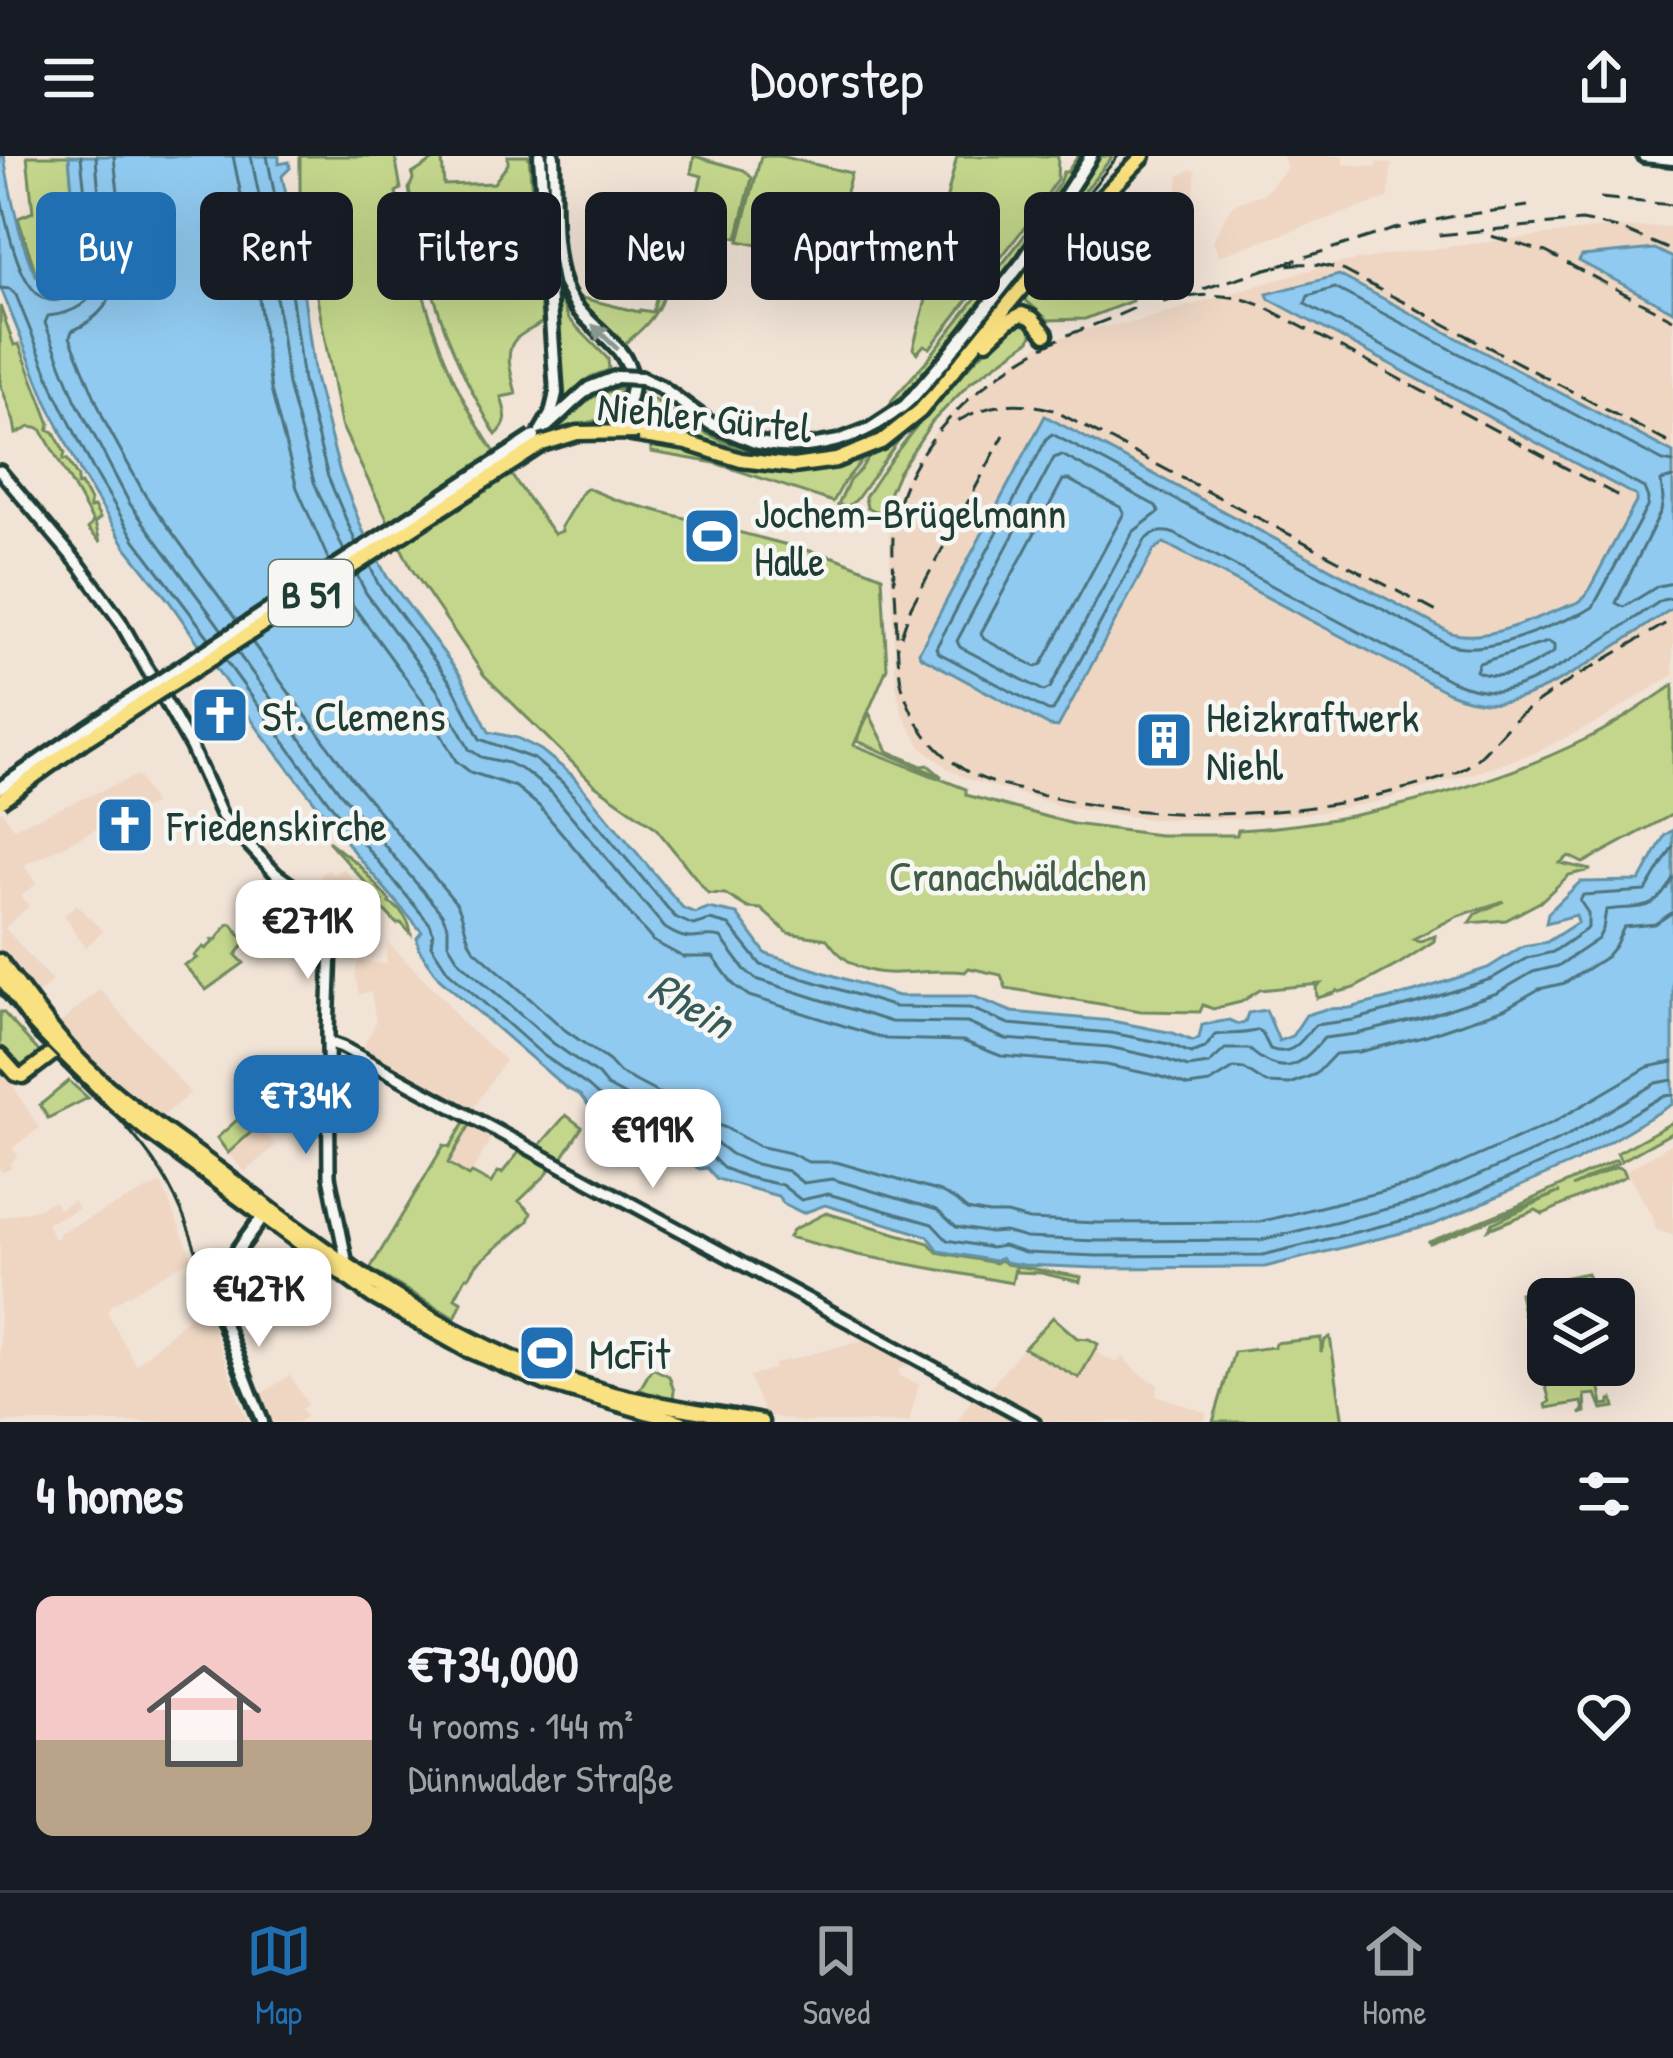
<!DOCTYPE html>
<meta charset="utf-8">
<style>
:root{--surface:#171b24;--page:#20242c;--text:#f1f3f6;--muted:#9ea1a6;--line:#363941;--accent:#1f6fb2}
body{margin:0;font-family:"Patrick Hand",sans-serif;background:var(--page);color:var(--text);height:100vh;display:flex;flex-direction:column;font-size:45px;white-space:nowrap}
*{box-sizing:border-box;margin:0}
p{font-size:39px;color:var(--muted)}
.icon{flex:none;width:66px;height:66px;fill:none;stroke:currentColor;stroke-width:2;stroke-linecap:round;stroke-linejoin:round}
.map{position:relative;height:1266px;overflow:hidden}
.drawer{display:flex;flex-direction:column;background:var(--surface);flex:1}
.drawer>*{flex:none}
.hud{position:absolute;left:36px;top:36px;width:1602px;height:108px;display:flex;gap:24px}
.tools{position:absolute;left:1527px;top:1122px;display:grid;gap:24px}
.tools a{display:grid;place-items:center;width:108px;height:108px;border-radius:18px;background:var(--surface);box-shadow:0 12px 48px #0002;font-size:60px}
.price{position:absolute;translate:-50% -102px;padding:0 27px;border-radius:24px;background:#fff;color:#222;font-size:39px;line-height:78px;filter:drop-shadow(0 3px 6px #0008)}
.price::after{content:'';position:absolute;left:50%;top:72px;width:36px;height:27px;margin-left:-18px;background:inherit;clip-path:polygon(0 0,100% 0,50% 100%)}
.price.active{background:var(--accent);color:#fff}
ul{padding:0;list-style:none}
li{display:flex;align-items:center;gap:36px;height:300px;padding:0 36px}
li span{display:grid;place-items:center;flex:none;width:336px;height:240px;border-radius:18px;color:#555}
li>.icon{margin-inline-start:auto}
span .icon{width:144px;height:144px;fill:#fffc;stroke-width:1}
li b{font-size:51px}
h2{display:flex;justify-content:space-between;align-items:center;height:144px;padding:0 36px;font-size:51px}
.tag{padding:0 42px;border-radius:18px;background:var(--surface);box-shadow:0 12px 48px #0002;font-size:42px;line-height:108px}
.tag.active{background:var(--accent);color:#fff}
header{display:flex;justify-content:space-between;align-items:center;height:156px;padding:0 36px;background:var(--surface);font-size:54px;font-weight:600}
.menu{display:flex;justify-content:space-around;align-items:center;height:168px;border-top:3px solid var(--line);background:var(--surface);font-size:33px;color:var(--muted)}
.menu a{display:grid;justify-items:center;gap:6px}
.menu .active{color:var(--accent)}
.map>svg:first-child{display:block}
.built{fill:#eed6c3}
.green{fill:#c3d68b;stroke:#718a60;stroke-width:3}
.water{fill:#91caf0;stroke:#6392a5;stroke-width:3}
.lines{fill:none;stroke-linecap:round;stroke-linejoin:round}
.shore{stroke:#4d757f;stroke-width:3}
.tertiary-casing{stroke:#1f3d34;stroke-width:18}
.secondary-casing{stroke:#1f3d34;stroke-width:20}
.primary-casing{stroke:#1f3d34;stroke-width:21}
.tertiary{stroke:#f6f6f2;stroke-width:9}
.secondary{stroke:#f6f6f2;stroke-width:10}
.primary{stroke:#f9e181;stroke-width:12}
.tram{stroke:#1f3d34;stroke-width:3}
.rail{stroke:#1f3d34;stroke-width:3;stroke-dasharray:18 9;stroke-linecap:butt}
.secondary-bridge-casing{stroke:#1f3d34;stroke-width:20;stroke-linecap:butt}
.primary-bridge-casing{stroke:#1f3d34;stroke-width:21;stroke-linecap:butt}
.secondary-bridge{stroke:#f6f6f2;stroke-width:10}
.primary-bridge{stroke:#f9e181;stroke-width:12}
.oneway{fill:#8a9a93}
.labels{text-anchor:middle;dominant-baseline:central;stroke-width:9;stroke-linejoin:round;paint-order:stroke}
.shield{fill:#f6f6f2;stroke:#60746d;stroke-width:3}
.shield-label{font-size:39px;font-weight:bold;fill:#1f3d34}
.street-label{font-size:42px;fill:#1f3d34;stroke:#f6f6f2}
.poi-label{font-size:42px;fill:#1f3d34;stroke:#f6f6f2;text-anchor:start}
.park-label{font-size:42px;fill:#405c45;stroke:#f6f6f2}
.water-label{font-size:45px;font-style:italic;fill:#36595a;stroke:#f6f6f2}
</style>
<header><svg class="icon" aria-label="menu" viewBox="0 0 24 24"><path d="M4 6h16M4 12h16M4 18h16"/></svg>Doorstep<svg class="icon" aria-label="share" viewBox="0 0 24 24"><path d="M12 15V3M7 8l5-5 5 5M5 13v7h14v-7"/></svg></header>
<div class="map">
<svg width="1673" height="1266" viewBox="0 0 1673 1266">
<rect width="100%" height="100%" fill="#f1e3d6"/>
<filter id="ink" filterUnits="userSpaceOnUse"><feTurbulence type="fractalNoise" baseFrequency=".00833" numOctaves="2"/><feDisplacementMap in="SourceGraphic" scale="24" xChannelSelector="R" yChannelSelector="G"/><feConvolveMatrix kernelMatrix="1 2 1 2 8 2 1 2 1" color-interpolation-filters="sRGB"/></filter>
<g filter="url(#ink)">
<path class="built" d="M1283 0H1343V8L1376 11 1378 6 1392 8 1388 42 1219 100 1213 85 1226 59 1234 48 1265 37 1287 12Z
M1189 14H1196L1191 69 1173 68 1179 20Z
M1673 71V102L1655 93 1580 105 1673 155V297L1339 119 1270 139 1269 143 1634 339 1636 346 1590 434 1580 446 1491 477 1471 481 1451 477 1046 260 919 497 920 500 1050 570 1058 571 1154 394 1164 387 1463 542 1499 547 1534 538 1673 452V519L1603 563 1537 596 1478 616 1376 646 1322 656 1240 663H1152L1069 652 967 623 951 615 921 591 903 559 896 531 889 371 894 354 903 327 915 305 944 264 969 240 1022 200 1042 187 1092 172 1135 166 1323 110 1399 97 1602 72Z
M138 619 154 648 123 660 24 709 36 728 21 740 29 750 5 772 52 825 35 841 13 829 0 838V657L2 655 14 672Z
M343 712 364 736 346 759 311 737 323 717 329 714 332 718 337 717Z
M76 748 103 775 86 791 72 774 73 772 65 759Z
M388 787 444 843 463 868 505 904 471 956 361 895 376 866 371 836 359 838 355 818 358 805 386 808Z
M100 833 190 937 162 961 103 916 58 869Z
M5 917 39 972 12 992 18 1000 12 1005 10 1013 3 1016 0 1015V921Z
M471 967 493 979 470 1020 447 1007Z
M258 970 276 989 245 1016 228 997Z
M1673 987V1079L1655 1073 1654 1063 1626 1015Z
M161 1027 192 1102 111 1149 107 1156 136 1209 204 1147 247 1266H0V1062L40 1052 53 1045 59 1053 74 1045 78 1053 47 1067 54 1083 60 1080 59 1077Z
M867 1183 913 1207 898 1214 901 1221 919 1228 909 1266H801L765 1259 749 1220 774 1213V1208Z
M1023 1192 1079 1222 1094 1195 1117 1207 1122 1200 1136 1215 1158 1229 1156 1239 1207 1257 1204 1266H1043L987 1235Z
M290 1219 307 1248 301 1253 306 1261 298 1266H272L261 1238Z
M973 1242H976L1018 1266H957Z"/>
<path class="green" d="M27 0H69L78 100C76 116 71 127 54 133L43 128 37 121 18 62 33 56Z
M300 0H395L401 33 396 36 400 55 405 57C419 137 443 217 488 286 509 317 532 347 554 378L562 375 561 371 580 339 587 332 616 344 837 402 882 420 887 512 854 589 966 633V639L1073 668 1159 679H1237L1238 674C1351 668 1485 633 1586 583 1617 568 1645 548 1673 529V658L1583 707 1569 700 1560 707 1591 714 1569 719 1540 746 1506 764 1470 767 1476 758 1504 745 1458 760 1413 783 1420 785 1435 780 1434 785 1399 808 1354 832 1339 836 1337 834 1335 837 1317 842 1316 831 1320 828 1260 834 1241 846 1213 853 1203 849 1200 856 1141 855 1006 832 1001 819 969 812 965 816C913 809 864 837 827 783L788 777 761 753 748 752 725 738 708 737 655 671 595 629 484 519 411 412 341 269 300 51Z
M508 0H529L542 166C534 173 522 176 515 184 503 198 513 222 516 238L501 241C506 258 510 266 496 279 446 194 427 130 409 33L413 23 412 18 437 2 442 4 444 29 494 27 508 8Z
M694 0 744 14 752 22 737 82 719 78 725 47 697 40 702 20 691 17Z
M761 0H780L851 17 826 112 804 99 739 85Z
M957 0H1058L1057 23 1035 58 930 192 924 189 917 197 913 192 952 47 946 45Z
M1078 0H1087C1044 68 1000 135 947 196 928 217 911 238 888 254L892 244 928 203 1021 84 1059 27 1063 16H1067Z
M1094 0H1113L1042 88 1054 63Z
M1111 48 1141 71 1132 145 1085 163 1048 164 1023 142Z
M552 126 569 163 608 203 609 214 590 221 558 252Z
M657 139 663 141C656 161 641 175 624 188L593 160 578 141 639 156 640 154 653 156Z
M0 150 14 189 19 188 50 268 48 274 54 276 65 297 63 304 67 303 78 322 77 329 81 328 90 345V352L94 351 100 362 95 367 100 386 88 373 93 366 41 273 30 271 16 278 14 266 0 227Z
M1023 162 1034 172 1030 184 971 226 932 266 898 317 883 352 878 356 867 352 865 341C907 276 960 217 1015 164Z
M621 231C615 265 592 266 563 273L561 270 591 242Z
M642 237C665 248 684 266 707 278 756 303 817 307 866 284L867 286C781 322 732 292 647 274Z
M906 274 856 344 848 350 838 349 849 325 860 314 871 297Z
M651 284 794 314 818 313 864 302 844 326 833 346 715 307 651 296Z
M869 557 888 595 922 610 928 609 942 621 857 585Z
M328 685 358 708 390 745 389 747C401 752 410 766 411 778L401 767 397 768 374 743 381 744Z
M228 768H232L246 786 236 799 244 807 206 834 184 809 197 802 194 800 203 791 206 793 213 786 212 784H216Z
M0 856H3L43 900 26 914 18 915 0 891Z
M69 925 88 942 48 962 40 949Z
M276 929 290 941 228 997 217 982Z
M566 959 582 971 561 1004 538 991Z
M466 964 471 967 448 1007 469 1020 472 1017 491 1027 498 1016 502 1017 521 994 551 1010 547 1018 519 1045 531 1057 528 1065 477 1108 469 1121H466L455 1142 462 1146 455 1162 370 1113 444 989 450 991Z
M1673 966V976L1621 1005 1617 997Z
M1616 1004 1618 1007 1572 1031 1617 1011 1623 1013 1626 1020 1543 1058 1536 1054 1489 1073 1493 1067 1560 1036 1430 1088 1429 1086 1511 1053Z
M826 1057 929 1087 937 1096 995 1107 1000 1104 1006 1108 1081 1121 1080 1126 1041 1117 1017 1116 1015 1112 1012 1127 858 1099 789 1081 793 1074Z
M1587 1117 1591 1129H1580L1583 1143H1548V1153L1523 1157 1519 1137 1552 1132 1553 1124Z
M1053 1161 1077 1182 1089 1183 1098 1188 1079 1222 1024 1192Z
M1330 1181 1343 1266H1213L1234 1196 1274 1191 1275 1187 1321 1182V1196L1325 1184Z
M652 1212 669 1220 674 1235 673 1242 651 1239 640 1233Z
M1597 1216 1603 1249 1610 1248V1244L1613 1243 1615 1251 1602 1253 1596 1238 1585 1239 1586 1256 1580 1258 1584 1255 1582 1246 1547 1252 1546 1248 1550 1246 1545 1227Z"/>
<path class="water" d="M0 0H4C8 28 23 101 38 122 44 130 46 129 54 133 70 128 76 116 78 100L69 0H279V8L289 6 290 12 282 20 297 89 315 222 340 317 363 375 387 421 461 520 489 576 517 582 541 594 572 619 683 752 695 757 708 752 737 758 766 798 898 840H973L1012 856 1112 865 1173 877 1193 885 1199 882 1202 869 1229 864 1238 868 1245 866 1248 857 1266 854 1279 885 1292 880 1306 859 1326 853 1350 852 1414 836 1488 812 1523 790 1547 786 1578 766 1576 759 1546 767 1548 757 1580 726 1640 725 1665 679 1673 674V948L1575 1006 1433 1069 1265 1111 1097 1112 1024 1109 1005 1106 1001 1102 995 1105 939 1095 928 1080 825 1049 803 1057 783 1047 778 1040 717 1023 707 1012 700 1013 669 999 642 983 636 976 604 961 587 948 580 939 566 932 439 822 419 793 417 782 422 776 357 700 259 574 169 445 126 391 81 317 45 242 0 130Z
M1655 93 1673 102V155L1579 105 1582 100Z
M1339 119 1673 297V452C1630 479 1549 542 1501 546 1482 548 1464 543 1447 536L1164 387 1154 394 1058 571 1050 570 920 500 919 496 1045 260 1451 477C1488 488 1543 458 1579 446L1585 441 1636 346V340L1269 143 1267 138Z"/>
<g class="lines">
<path class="shore" d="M96 0C97 19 99 38 101 58 105 105 110 154 48 160L45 167 75 243 130 348 222 474
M114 0C119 62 144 144 72 175L70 181 105 266 145 339 237 465
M233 0 253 97 271 234 297 332 329 405
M251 0 270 94 288 229 314 326 344 395
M267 0 285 91 303 225 328 321 356 387
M0 38C7 65 21 164 67 141 78 136 86 124 88 112 93 89 83 26 81 0
M0 132 10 133 16 139 56 238 92 311 135 384 210 483
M1062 299 1156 350 1159 356 1133 376 1050 532 1044 535 960 491 957 485 1054 302Z
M1673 307 1663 305 1335 132 1308 140 1305 148 1644 332 1648 342 1647 351 1593 451 1583 457C1544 471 1489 501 1448 488L1052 278 1047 282 936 492 939 497 1048 555H1053L1145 384C1154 375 1164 374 1175 378L1451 525C1466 531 1481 536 1497 535 1541 532 1623 469 1662 444L1673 442
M1673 322 1661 325 1663 343 1661 355 1616 447 1624 451 1658 430 1673 427
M1063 324H1069L1120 351 1124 357 1042 508 1036 511 984 483 981 477Z
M370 410 378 428 451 527 480 583 534 603 563 627 675 761 693 769 710 764 729 769 761 809 895 851 970 852 1009 868 1111 877 1169 888 1191 897 1205 892 1215 879C1230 876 1242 880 1258 874L1262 877 1270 893C1293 902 1302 883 1315 869L1353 864 1417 847 1491 823 1527 802 1553 796 1588 772V757L1580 745 1583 739 1646 735 1673 690
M357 419 366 437 438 535 469 593 481 601 508 607 526 616 552 637 665 772C694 791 697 776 721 782L745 814 756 823 891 866 967 867 1005 883 1109 891 1164 903 1188 911 1209 908 1225 893H1249C1281 922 1299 912 1324 882L1356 878 1422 862 1497 837 1533 816 1558 810 1598 783 1603 773 1606 754C1643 749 1653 759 1673 722
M342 428 351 447 422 544 456 605 470 616 516 631 539 650 653 785 683 801H713L734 829 749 840 886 883 963 885 1001 900 1106 909 1159 920 1188 930 1210 927 1234 912 1244 913 1266 927 1289 928 1316 918 1335 898 1359 896 1427 879 1504 853 1539 833 1565 827 1606 801 1615 790 1624 771 1655 768 1673 756
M252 486 353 624 456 747C466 762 463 778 473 792L565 874 609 905 620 917 660 938 693 960 726 972 758 990 790 997 808 1006H836L940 1036 955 1044 967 1054 989 1058H1007L1029 1064 1098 1067 1259 1066 1417 1027 1554 966 1648 911 1673 906
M1548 486 1554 489V496C1531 511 1502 528 1476 515L1479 507Z
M237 496 339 635 442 758 448 772V787L459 805 553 887 598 919 607 930 651 954 684 976 718 988 731 998 751 1007 788 1015 803 1027 832 1023 937 1054 956 1071 990 1077 1005 1076 1026 1082 1097 1085 1261 1084 1423 1044 1563 982 1656 927 1673 924
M225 504 327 644 430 768 433 776 431 789 448 815 543 899 588 930 610 950 643 966 676 989 712 1001 723 1012 746 1021 782 1029 801 1044 828 1038 932 1068 947 1084 991 1092 1003 1090 1025 1097 1097 1100 1263 1099 1429 1058 1569 995 1663 940 1673 939"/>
<defs>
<path id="tertiary" d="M0 315 81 411 120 465 191 591 222 660 276 718 327 754 332 762 328 876 329 1020 347 1108
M328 886 342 891 1034 1266"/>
<path id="secondary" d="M540 0 556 237 551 258 541 275
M553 0C555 42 550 90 564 130 577 170 639 188 631 236 628 257 614 267 596 276
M1644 0 1673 3
M641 222 661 231 711 268 757 287 786 291 811 290 839 285 870 273 905 250 950 198 1024 104 1091 0
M547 270 589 232 617 221
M262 1266 221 1160C210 1120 244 1089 265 1057"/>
<path id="primary" d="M987 185 1008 165 1022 158 1032 162 1046 178
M631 278 687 287 741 304 793 310 836 304 881 286 920 255 1067 77 1143 0
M0 805C28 842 53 879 86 911 125 949 172 979 216 1012 331 1100 443 1185 583 1229 640 1248 702 1255 761 1266
M0 820 39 875 102 937 148 975 372 1140 466 1193 546 1227 681 1266
M0 900 16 918 23 920 52 898 59 887"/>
</defs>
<use href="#tertiary" class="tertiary-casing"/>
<use href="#secondary" class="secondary-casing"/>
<use href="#primary" class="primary-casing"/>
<use href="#tertiary" class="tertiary"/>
<use href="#secondary" class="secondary"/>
<use href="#primary" class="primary"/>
<path class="tram" d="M547 0 551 91 558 129 577 164 616 204 624 217 625 232 621 250 608 264 548 282
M0 641 78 586 541 286C564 268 583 236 614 230 650 223 675 255 703 272 780 318 872 298 930 233L1118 0
M0 838C48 902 117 948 161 1016 189 1060 201 1113 217 1162 228 1197 243 1232 257 1266"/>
<path class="rail" d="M1600 42 1673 49
M1439 79 1581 65 1618 72 1673 95
M1491 80 1546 96 1673 163
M1262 114C1291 106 1316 105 1345 115L1673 289
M1203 133 1394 73 1450 61 1528 50
M1163 146C1197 137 1230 136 1263 150L1624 343
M1134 152C1104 167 1071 175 1041 192 979 226 909 288 895 361 890 391 895 423 896 453 897 477 897 502 901 526 910 562 931 593 963 613 987 628 1015 632 1041 639 1154 665 1275 664 1387 637 1410 631 1435 626 1457 616 1487 602 1499 573 1525 555 1572 521 1624 493 1673 463
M958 265C989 247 1019 244 1053 254L1437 456
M901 480 911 451 1004 279"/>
<defs>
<path id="secondary-bridge" d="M617 221 641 222
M0 632 86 573 534 281"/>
<path id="primary-bridge" d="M0 645 83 585 542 288 577 277 639 276"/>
</defs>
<use href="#secondary-bridge" class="secondary-bridge-casing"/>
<use href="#primary-bridge" class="primary-bridge-casing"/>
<use href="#secondary-bridge" class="secondary-bridge"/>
<use href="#primary-bridge" class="primary-bridge"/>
</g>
<defs><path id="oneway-solid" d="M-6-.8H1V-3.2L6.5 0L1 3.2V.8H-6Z" transform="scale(3)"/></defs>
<use class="oneway" href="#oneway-solid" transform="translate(605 181) rotate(-136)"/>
</g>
<defs>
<symbol id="stadium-square" viewBox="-11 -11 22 22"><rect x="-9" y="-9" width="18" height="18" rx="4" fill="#1f6fb2" stroke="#f6f6f2"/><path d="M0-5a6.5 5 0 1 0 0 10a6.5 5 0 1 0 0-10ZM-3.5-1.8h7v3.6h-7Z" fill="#fff"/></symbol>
<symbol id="church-square" viewBox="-11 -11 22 22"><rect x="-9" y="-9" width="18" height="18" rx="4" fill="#1f6fb2" stroke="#f6f6f2"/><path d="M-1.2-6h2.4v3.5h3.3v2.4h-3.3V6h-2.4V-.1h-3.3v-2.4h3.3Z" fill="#fff"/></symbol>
<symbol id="building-square" viewBox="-11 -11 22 22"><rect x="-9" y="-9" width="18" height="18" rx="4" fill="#1f6fb2" stroke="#f6f6f2"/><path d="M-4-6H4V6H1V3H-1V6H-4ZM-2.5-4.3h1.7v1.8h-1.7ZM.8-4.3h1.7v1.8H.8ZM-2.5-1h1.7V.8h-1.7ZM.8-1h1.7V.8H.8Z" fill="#fff"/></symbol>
</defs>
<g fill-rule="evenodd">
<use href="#stadium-square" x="679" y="347" width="66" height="66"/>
<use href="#church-square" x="187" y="526" width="66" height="66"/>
<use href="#building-square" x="1131" y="551" width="66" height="66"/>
<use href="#church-square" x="92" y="636" width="66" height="66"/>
<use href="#stadium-square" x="514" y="1164" width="66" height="66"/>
</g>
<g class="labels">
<rect class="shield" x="269" y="404" width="84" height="66" rx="9"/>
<g class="shield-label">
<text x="311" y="437">B 51</text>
</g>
<g class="street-label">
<text transform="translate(705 260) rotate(6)">Niehler Gürtel</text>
</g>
<g class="poi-label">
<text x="754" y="356">Jochem-Brügelmann<tspan x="754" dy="48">Halle</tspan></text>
<text x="262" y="559">St. Clemens</text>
<text x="1206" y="560">Heizkraftwerk<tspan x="1206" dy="48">Niehl</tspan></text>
<text x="167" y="669">Friedenskirche</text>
<text x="589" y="1197">McFit</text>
</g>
<g class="park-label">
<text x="1018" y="719">Cranachwäldchen</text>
</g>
<g class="water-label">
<text transform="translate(692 848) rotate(30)">Rhein</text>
</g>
</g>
</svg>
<div class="tools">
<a><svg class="icon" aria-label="layers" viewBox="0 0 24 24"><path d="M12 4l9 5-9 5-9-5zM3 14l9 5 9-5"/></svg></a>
</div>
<b class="price" style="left:308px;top:826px">€271K</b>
<b class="price active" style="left:306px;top:1001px">€734K</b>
<b class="price" style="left:653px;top:1035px">€919K</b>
<b class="price" style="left:259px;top:1194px">€427K</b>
<div class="hud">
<a class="tag active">Buy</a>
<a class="tag">Rent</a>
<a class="tag">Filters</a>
<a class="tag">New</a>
<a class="tag">Apartment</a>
<a class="tag">House</a>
</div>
</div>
<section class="drawer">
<h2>4 homes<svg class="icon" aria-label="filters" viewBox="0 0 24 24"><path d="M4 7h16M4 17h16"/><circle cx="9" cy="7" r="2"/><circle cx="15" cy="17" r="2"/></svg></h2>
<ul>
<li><span style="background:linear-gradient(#f6c9c9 60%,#b9a48a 0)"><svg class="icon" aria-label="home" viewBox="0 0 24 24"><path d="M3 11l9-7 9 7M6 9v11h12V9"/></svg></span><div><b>€734,000</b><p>4 rooms · 144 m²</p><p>Dünnwalder Straße</p></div><svg class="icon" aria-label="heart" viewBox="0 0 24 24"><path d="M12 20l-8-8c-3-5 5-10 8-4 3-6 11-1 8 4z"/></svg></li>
</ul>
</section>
<nav class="menu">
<a class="active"><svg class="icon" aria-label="map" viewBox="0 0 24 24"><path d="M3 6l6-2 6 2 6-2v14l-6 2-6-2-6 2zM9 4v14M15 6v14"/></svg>Map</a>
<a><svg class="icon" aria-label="saved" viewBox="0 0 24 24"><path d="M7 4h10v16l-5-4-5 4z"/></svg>Saved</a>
<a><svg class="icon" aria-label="home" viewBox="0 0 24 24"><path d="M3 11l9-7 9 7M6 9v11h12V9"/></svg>Home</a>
</nav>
